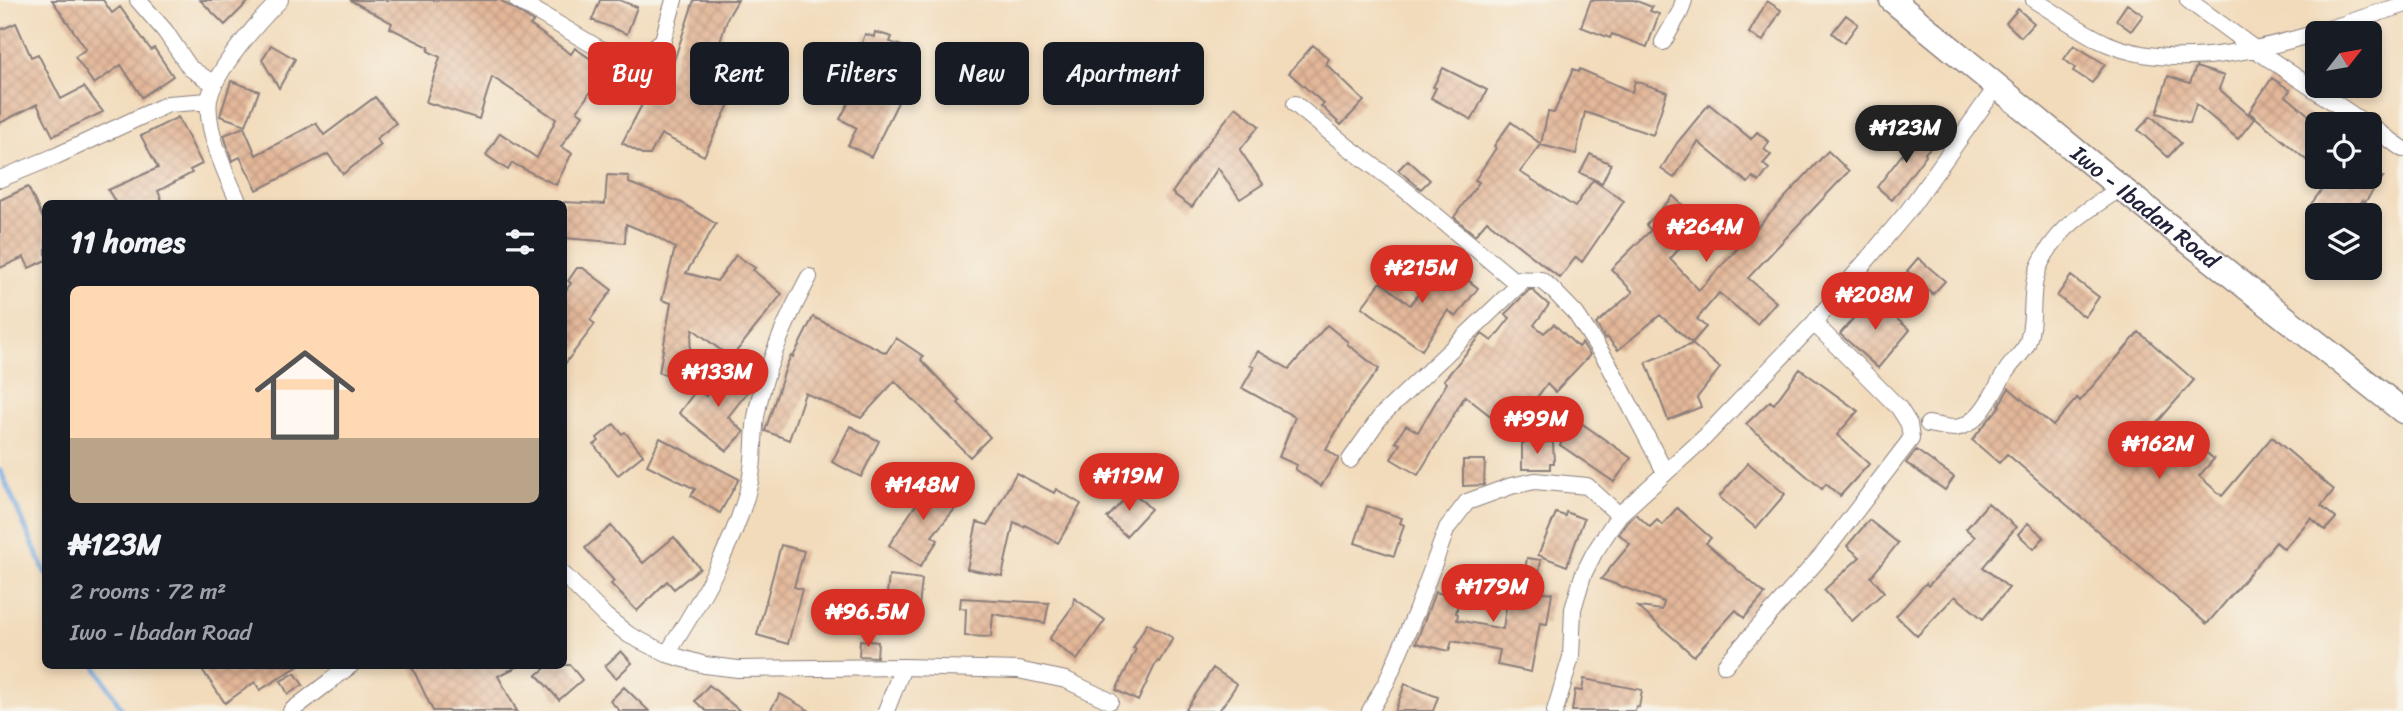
<!DOCTYPE html>
<meta charset="utf-8">
<style>
:root{--surface:#171b24;--page:#242831;--text:#f1f3f6;--muted:#9ea1a6;--line:#363941;--accent:#d93025}
body{margin:0;font-family:Sriracha,sans-serif;background:var(--page);color:var(--text);height:100vh;display:flex;flex-direction:column;font-size:26px;white-space:nowrap}
*{box-sizing:border-box;margin:0}
p{font-size:23px;color:var(--muted)}
.icon{flex:none;width:38px;height:38px;fill:none;stroke:currentColor;stroke-width:2;stroke-linecap:round;stroke-linejoin:round}
.map{position:relative;flex:1;overflow:hidden}
.sheet{position:absolute;left:42px;top:200px;width:525px;height:469px;display:flex;flex-direction:column;background:var(--surface);border-radius:10px;box-shadow:0 4px 10px #0003}
.sheet>*{flex:none}
.banner{position:absolute;left:588px;top:42px;width:665px;height:63px;display:flex;gap:14px}
.needle{width:46px;rotate:59deg}
.fabs{position:absolute;left:2305px;top:21px;display:grid;gap:14px}
.fabs a{display:grid;place-items:center;width:77px;height:77px;border-radius:10px;background:var(--surface);box-shadow:0 4px 10px #0003;font-size:35px}
.price{position:absolute;translate:-50% -60px;padding:0 16px;border-radius:24px;background:var(--accent);color:#fff;font-size:23px;line-height:46px;filter:drop-shadow(0 2px 4px #0008)}
.price::after{content:'';position:absolute;left:50%;top:42px;width:21px;height:16px;margin-left:-10px;background:inherit;clip-path:polygon(0 0,100% 0,50% 100%)}
.price.active{background:#222;color:#fff}
ul{padding:0;list-style:none}
li{display:grid;align-content:center;gap:14px;height:371px;padding:0 28px}
li+li{border-top:2px solid var(--line)}
li span{display:grid;place-items:center;height:217px;border-radius:10px;color:#555}
li>.icon{margin-inline-start:auto}
span .icon{width:126px;height:126px;fill:#fffc;stroke-width:1}
li b{font-size:30px}
h2{display:flex;justify-content:space-between;align-items:center;height:84px;padding:0 28px;font-size:30px}
.chip{padding:0 24px;border-radius:10px;background:var(--surface);box-shadow:0 4px 10px #0003;font-size:24px;line-height:63px}
.chip.active{background:var(--accent);color:#fff}
.map>svg:first-child{display:block}
.lines{fill:none;stroke-linecap:round;stroke-linejoin:round}
.stream{stroke:#71a9e0;stroke-width:5}
.building{fill:url(#building-cross-hatch)}
.minor-casing{stroke:#8a7e7b;stroke-width:18}
.primary-casing{stroke:#8a7e7b;stroke-width:27}
.minor{stroke:#fff;stroke-width:16}
.primary{stroke:#fff;stroke-width:24}
.labels{text-anchor:middle;dominant-baseline:central;stroke-width:5;stroke-linejoin:round;paint-order:stroke}
.street-label{font-size:23px;fill:#22223b;stroke:#f7f3e8}
</style>
<div class="map">
<svg width="2403" height="711" viewBox="0 0 2403 711">
<defs>
<pattern id="building-cross-hatch" width="8" height="8" patternUnits="userSpaceOnUse" patternTransform="scale(1.75)"><rect width="8" height="8" fill="#e3b799"/><path d="M0 0l8 8M0 8l8-8" fill="none" stroke="#c29d85"/></pattern>
</defs>
<rect width="100%" height="100%" fill="#f7f3e8"/>
<filter id="ink" filterUnits="userSpaceOnUse"><feTurbulence type="fractalNoise" baseFrequency=".0143" numOctaves="2"/><feDisplacementMap in="SourceGraphic" scale="14" xChannelSelector="R" yChannelSelector="G"/><feConvolveMatrix kernelMatrix="1 2 1 2 8 2 1 2 1" color-interpolation-filters="sRGB"/></filter>
<filter id="wash" filterUnits="userSpaceOnUse"><feTurbulence type="fractalNoise" baseFrequency=".00686" numOctaves="4" result="noise"/><feDisplacementMap in="SourceGraphic" scale="28" xChannelSelector="R" yChannelSelector="G"/><feGaussianBlur stdDeviation="1.57" result="paint"/><feColorMatrix in="noise" values="0 0 0 0 0 0 0 0 0 0 0 0 0 0 0 0 0 1.4 0 .05"/><feComposite in="paint" operator="in"/></filter>
<g filter="url(#wash)">
<rect width="100%" height="100%" fill="#f2dbbb"/>
<g class="lines">
<path class="stream" d="M0 470 46 574
M95 665 123 711"/>
</g>
<g id="blocks">
<path class="building" d="M52 0H103L112 13 120 7 151 50 154 48 173 76 142 97 121 65 94 84 75 57 86 49Z
M200 0H250L225 25Z
M350 0H500L533 22 530 25 571 54 575 48 606 70 577 111 583 115 561 147 572 153 556 185 512 163 508 170 486 155 500 133 537 158 556 119 492 77 479 119 426 102 440 57 428 51 429 47 390 28 392 23Z
M600 0H619L637 7 627 34 592 20Z
M694 0H738L728 17 720 42 757 54 752 77 746 75 738 100 732 98 704 156 661 134 650 155H644L622 143 647 95 660 103Z
M1591 0H1634L1652 7 1650 11 1659 14 1647 47 1612 34 1610 38 1581 27Z
M1767 1 1781 10 1763 41 1749 33Z
M2127 4 2143 15 2131 31 2116 20Z
M2018 9 2034 23 2021 37 2006 23Z
M1846 15 1858 24 1844 43 1832 33Z
M16 23 31 57 38 54 61 99 84 87 103 112 53 136 37 104 0 123V30Z
M875 32 892 37 890 42 917 51 903 92 871 157 848 145 857 128 840 119 861 79 851 75 865 34 874 37Z
M271 45 295 59 279 88 262 60Z
M1313 45 1329 59 1326 64 1364 101 1341 125 1321 106 1324 104 1289 73Z
M2074 45 2105 64 2092 83 2073 71 2075 68 2064 59Z
M2196 67 2224 76 2219 89 2254 119 2238 139 2196 104 2190 123 2157 113 2168 76 2190 83Z
M1443 68 1487 90 1472 120 1431 98 1436 88 1433 87Z
M1573 69 1579 72 1580 69 1632 92 1635 81 1667 92 1653 135 1585 112 1576 154 1541 145 1520 172 1575 207 1593 180 1624 201 1582 262 1576 257 1560 278 1487 221 1475 235 1454 217 1479 182 1475 180 1496 148 1494 146 1511 122 1541 144 1548 112 1554 113Z
M2272 78 2290 90 2286 96 2317 122V169L2249 112Z
M231 81 259 91 246 125 220 116Z
M375 97 396 123 376 139 381 145 343 174 328 154 257 190 240 157 232 161 224 135 244 127 256 155 316 123 324 135Z
M1709 104 1751 139 1757 132 1769 142 1764 149 1771 155 1763 164 1769 169 1759 182 1753 177 1748 183 1698 142 1674 178 1661 169 1677 143Z
M1236 107 1259 126 1240 150 1263 184 1240 199 1218 168 1192 207 1172 193 1198 155Z
M2151 116 2181 143 2168 157 2138 130Z
M178 117 202 164 190 170 192 173 158 191 163 203H116L108 190 158 168 141 136Z
M1928 130 1938 140 1925 153 1926 155 1892 200 1877 187 1911 143 1913 145Z
M1828 151 1849 171 1748 278 1776 302 1757 324 1719 293 1697 319 1706 327 1692 343 1660 315 1618 350 1607 337 1605 339 1596 324 1633 292 1611 269 1651 230 1646 225 1673 196 1702 223 1670 259 1699 290Z
M1590 154 1611 164 1602 183 1580 173Z
M1408 160 1430 180 1421 189 1398 170Z
M607 175 629 176V183L682 203 716 224 686 273 717 281 736 255 755 268 753 270 782 294 731 358 693 329 685 377 659 373 671 303 662 300 675 248 655 236 626 224 625 243 564 238V202L605 204Z
M2331 177H2383L2365 202 2363 200 2351 215H2320L2309 207Z
M28 187 46 225V260L29 268 24 257 0 268V200Z
M1918 258 1945 281 1933 294 1907 271Z
M1443 261 1478 288 1456 317 1448 310 1422 350 1362 307 1381 282 1410 305Z
M577 268H583L612 290 590 320 595 324 564 365V293L571 283 568 281Z
M2071 276 2099 297 2085 317 2057 296Z
M1529 290H1532L1549 305 1534 325 1544 333 1554 324 1578 347 1582 343 1590 355 1555 392 1547 384 1511 432 1465 396 1418 475 1391 459 1400 444 1395 442 1406 425 1418 432 1447 383 1444 380 1482 334 1492 341 1510 318 1505 314Z
M1871 297 1910 330 1878 368 1840 334Z
M813 317 886 353 896 338 923 356 921 360 960 401 958 403 990 437 970 457 895 381 861 418 805 393 789 440 765 431 787 364 791 356 793 357Z
M1327 325 1348 342 1347 344 1379 369 1354 402 1326 449 1339 458 1321 486 1295 469 1297 465 1279 457 1295 417 1242 388 1254 367 1250 365 1258 351 1289 369Z
M2139 332 2194 380 2148 433 2172 454 2187 437 2214 459 2199 476 2222 496 2272 437 2334 490 2321 506 2336 518 2325 530 2311 518 2284 549 2276 542 2207 624 2007 454 1999 463 1972 440 2000 406 1999 405 2009 388 2053 426 2077 398 2080 401Z
M1692 344 1720 368 1697 398 1701 407 1668 420 1646 362Z
M729 367 753 385 728 417 744 432 727 451 679 413 697 389 706 396Z
M1800 369 1858 411 1837 435 1869 464 1840 496 1826 484 1822 489 1746 424 1770 401 1774 404Z
M1577 420 1631 458 1614 482 1560 445Z
M614 424 622 434 625 432 643 455 618 475 594 445 599 441 597 438Z
M850 426 879 441 861 477 832 462Z
M660 438 739 479 720 513 691 496 695 489 647 465Z
M1553 442 1554 463H1550V469H1522V443Z
M1916 450 1954 477 1945 490 1906 463Z
M1463 460H1485L1484 485 1463 486Z
M1748 463 1785 494 1756 528 1719 497Z
M1016 473 1054 493 1056 489 1081 504 1058 543 1025 525 1024 527 1014 522 1002 576 967 569 977 522 988 525Z
M921 474 955 503V509L932 536 938 540 920 567 889 545 919 500 908 490Z
M1132 491 1151 509 1126 536 1107 518Z
M1988 503 2016 527 1983 567 2009 588 1983 619 1955 596 1917 636 1896 616 1926 583 1928 586 1975 537 1966 529Z
M1367 506 1402 518 1400 523 1404 525 1394 556 1355 543Z
M1677 508 1711 538 1706 543 1765 594 1744 618 1736 610 1694 656 1638 607 1662 610 1664 602 1601 579 1630 544 1619 534 1627 522 1636 514 1650 527 1657 520 1662 525Z
M1566 512 1584 519 1567 566 1538 555 1556 513 1565 516Z
M1869 520 1898 543 1871 577 1884 592 1852 621 1824 590 1860 557 1847 546Z
M2028 523 2044 537 2034 549 2018 534Z
M611 526 643 563 674 537 700 568 674 589 667 581 637 611 611 584 614 581 585 548Z
M781 545 804 551 794 587 802 589 788 644 757 635Z
M1527 558 1541 560 1536 591 1552 593 1547 624 1540 623 1531 672 1497 665 1500 650 1452 641 1449 651 1416 643 1435 592 1459 598 1456 613 1458 614 1457 620 1503 629 1507 600 1520 602Z
M889 575 922 579 917 626 884 622Z
M961 598 1049 603 1045 623 993 614 991 637 965 636 966 609 960 608Z
M1074 598 1105 620 1077 660 1049 639 1073 606Z
M1147 623 1173 638 1159 662 1157 661 1138 701 1116 690 1136 649 1133 648Z
M860 640 878 642 877 657 859 656Z
M621 651 632 663 616 678 605 666Z
M199 665H300L260 690 255 682 225 703Z
M411 665H521L498 676 517 711H433Z
M549 665H570L582 680 559 700 537 675Z
M1213 668 1237 684 1219 711H1185Z
M295 673 303 685 288 694 281 681Z
M1584 679 1642 690 1639 707 1636 706 1635 711H1572L1575 690 1582 691Z
M1405 684 1438 697 1433 711H1395Z
M709 685 740 711H706L695 701Z
M624 687 649 711H620L610 701Z
M780 694 810 711H770Z"/>
</g>
</g>
<g filter="url(#ink)">
<use href="#blocks" fill-opacity="0" stroke="#8a7e7b" stroke-width="2"/>
<g class="lines">
<defs>
<path id="minor" d="M138 0 165 31 190 68 214 84
M517 0 598 48 622 56 649 51 663 40 674 0
M2034 0C2058 14 2082 33 2108 44 2196 81 2317 32 2403 5
M2188 0 2256 50 2366 124
M1663 42 1680 12 1684 0
M1295 104 1348 147 1403 188 1512 279 1541 280 1550 287 1576 314 1608 363 1665 472
M2370 126 2403 149
M0 179 56 156 168 104 209 101
M239 203C227 177 205 129 209 100 214 71 259 21 280 0
M1928 424C1936 425 1946 428 1955 428 1982 425 1994 389 2007 370 2013 361 2023 353 2027 344 2038 314 2025 287 2045 255 2064 223 2091 208 2121 188
M1350 460 1381 416 1524 280
M564 575 605 616 629 635 667 654 705 665 738 669 903 667 1018 670 1066 680 1110 701
M667 654C698 605 738 538 750 481 755 460 753 438 756 417 764 369 786 320 809 277
M1725 665 1823 554 1911 439 1909 424 1899 408 1814 323
M291 711 351 665
M886 711 903 667
M1370 711 1387 681 1416 612 1447 528 1467 502 1511 486 1535 481 1587 486 1619 515
M1555 711 1571 657 1573 609 1583 575 1594 553 1619 515 1704 438 1814 323 1908 211 1998 85"/>
<g id="primary">
<path id="s1" d="M1892 0 2121 188 2403 411"/>
</g>
</defs>
<use href="#minor" class="minor-casing"/>
<use href="#primary" class="primary-casing"/>
<use href="#minor" class="minor"/>
<use href="#primary" class="primary"/>
</g>
</g>
<g class="labels">
<g class="street-label">
<text stroke="none"><textPath href="#s1" startOffset="327">Iwo - Ibadan Road</textPath></text>
</g>
</g>
</svg>
<div class="fabs">
<a><svg class="needle" viewBox="-14 -14 28 28"><path d="M0-13l5 13h-10z" fill="#e53935"/><path d="M0 13l5-13h-10z" fill="#9ea1a6"/></svg></a>
<a><svg class="icon" aria-label="locate" viewBox="0 0 24 24"><circle cx="12" cy="12" r="6"/><path d="M12 2v4M12 18v4M2 12h4M18 12h4"/></svg></a>
<a><svg class="icon" aria-label="layers" viewBox="0 0 24 24"><path d="M12 4l9 5-9 5-9-5zM3 14l9 5 9-5"/></svg></a>
</div>
<b class="price active" style="left:1906px;top:165px">₦123M</b>
<b class="price" style="left:1706px;top:264px">₦264M</b>
<b class="price" style="left:1422px;top:305px">₦215M</b>
<b class="price" style="left:1875px;top:332px">₦208M</b>
<b class="price" style="left:718px;top:409px">₦133M</b>
<b class="price" style="left:1537px;top:456px">₦99M</b>
<b class="price" style="left:2159px;top:481px">₦162M</b>
<b class="price" style="left:1129px;top:513px">₦119M</b>
<b class="price" style="left:923px;top:522px">₦148M</b>
<b class="price" style="left:1493px;top:624px">₦179M</b>
<b class="price" style="left:868px;top:649px">₦96.5M</b>
<div class="banner">
<a class="chip active">Buy</a>
<a class="chip">Rent</a>
<a class="chip">Filters</a>
<a class="chip">New</a>
<a class="chip">Apartment</a>
</div>
<section class="sheet">
<h2>11 homes<svg class="icon" aria-label="filters" viewBox="0 0 24 24"><path d="M4 7h16M4 17h16"/><circle cx="9" cy="7" r="2"/><circle cx="15" cy="17" r="2"/></svg></h2>
<ul>
<li><span style="background:linear-gradient(#ffd9b3 70%,#b9a48a 0)"><svg class="icon" aria-label="home" viewBox="0 0 24 24"><path d="M3 11l9-7 9 7M6 9v11h12V9"/></svg></span><div><b>₦123M</b><p>2 rooms · 72 m²</p><p>Iwo - Ibadan Road</p></div></li>
</ul>
</section>
</div>
